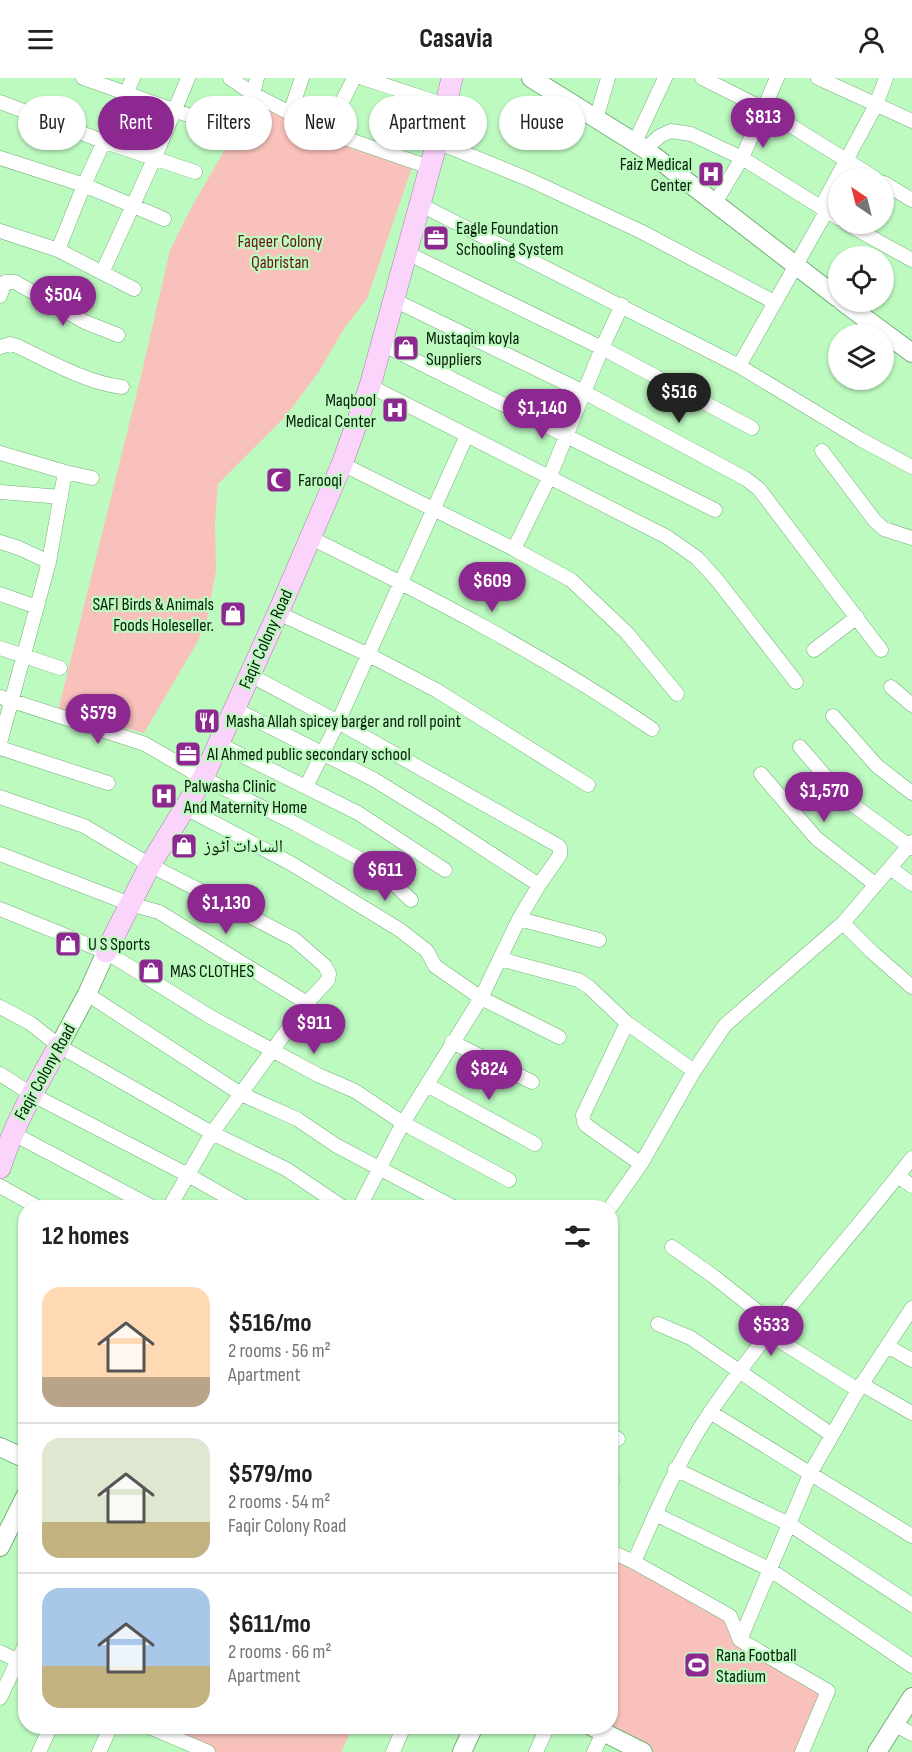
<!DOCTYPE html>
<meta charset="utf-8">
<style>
:root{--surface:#fff;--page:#f6f6f6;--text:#202124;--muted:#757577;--line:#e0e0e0;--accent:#8c2890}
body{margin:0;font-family:"Sofia Sans Condensed","Noto Naskh Arabic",sans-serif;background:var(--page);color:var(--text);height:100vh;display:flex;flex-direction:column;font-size:22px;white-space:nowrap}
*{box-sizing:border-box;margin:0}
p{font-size:20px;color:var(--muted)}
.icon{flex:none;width:33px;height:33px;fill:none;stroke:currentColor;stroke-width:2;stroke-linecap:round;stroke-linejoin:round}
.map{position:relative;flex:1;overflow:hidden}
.sheet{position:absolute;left:18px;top:1122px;width:600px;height:534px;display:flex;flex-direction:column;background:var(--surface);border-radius:24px;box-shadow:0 2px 4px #0004}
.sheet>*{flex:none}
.guide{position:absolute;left:18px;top:18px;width:600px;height:54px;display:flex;gap:12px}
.needle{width:39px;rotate:325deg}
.buttons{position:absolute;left:828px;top:90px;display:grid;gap:12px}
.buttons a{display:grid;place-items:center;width:66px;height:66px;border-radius:50%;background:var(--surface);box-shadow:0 2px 4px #0004;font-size:30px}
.price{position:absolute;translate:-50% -51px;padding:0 14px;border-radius:21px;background:var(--accent);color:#fff;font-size:20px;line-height:39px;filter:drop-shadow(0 2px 3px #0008)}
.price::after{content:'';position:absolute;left:50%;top:36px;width:18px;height:14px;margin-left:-9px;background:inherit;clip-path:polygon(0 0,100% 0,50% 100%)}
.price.on{background:#222;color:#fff}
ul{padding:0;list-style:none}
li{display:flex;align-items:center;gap:18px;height:150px;padding:0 24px}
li+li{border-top:2px solid var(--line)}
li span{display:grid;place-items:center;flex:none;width:168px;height:120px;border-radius:18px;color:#555}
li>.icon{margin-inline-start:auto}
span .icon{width:72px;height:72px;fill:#fffc;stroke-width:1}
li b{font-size:26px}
h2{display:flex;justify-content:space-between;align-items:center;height:72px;padding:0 24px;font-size:26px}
.tag{padding:0 21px;border-radius:27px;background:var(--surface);box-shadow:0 2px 4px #0004;font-size:21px;line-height:54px}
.tag.on{background:var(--accent);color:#fff}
header{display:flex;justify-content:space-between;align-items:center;height:78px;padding:0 24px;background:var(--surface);font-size:27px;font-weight:700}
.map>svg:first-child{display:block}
.green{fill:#f8c1bb}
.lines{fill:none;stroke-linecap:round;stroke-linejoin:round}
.street-casing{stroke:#75b07a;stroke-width:15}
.secondary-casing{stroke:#75b07a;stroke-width:20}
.primary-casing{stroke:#a282a4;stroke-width:22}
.street{stroke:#fff;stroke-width:14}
.secondary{stroke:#fff;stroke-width:18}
.primary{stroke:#fad4fa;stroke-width:21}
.labels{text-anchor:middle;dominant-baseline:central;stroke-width:4.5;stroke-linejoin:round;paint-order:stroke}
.poi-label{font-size:18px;fill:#071f0a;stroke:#bdfac0;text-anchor:start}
.park-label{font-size:18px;fill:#6a1817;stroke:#bdfac0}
.street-label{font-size:18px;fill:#071f0a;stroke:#bdfac0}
</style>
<header><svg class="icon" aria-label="menu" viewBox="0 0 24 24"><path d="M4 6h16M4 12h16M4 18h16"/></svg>Casavia<svg class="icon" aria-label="person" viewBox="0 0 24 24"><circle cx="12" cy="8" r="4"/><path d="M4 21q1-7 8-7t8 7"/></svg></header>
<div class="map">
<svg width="912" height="1674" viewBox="0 0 912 1674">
<rect width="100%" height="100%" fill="#bdfac0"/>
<path class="green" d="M253 23 412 89 367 221 345 249 318 295 285 339 218 406 215 445 216 493 207 540 198 563 144 655 58 633 141 298 170 172 191 130Z
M611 1473 730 1538 740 1562 828 1613 802 1674H649L610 1648Z
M170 1648 353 1649 341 1674H216L169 1652Z"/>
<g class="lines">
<defs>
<path id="street" d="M83 0 219 48
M230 0 253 16 327 54 429 89
M363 0 445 27
M702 0 764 31 875 100
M818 0 912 43
M253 16 257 0
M0 24 105 64 195 94
M290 35 302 0
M596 41 608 0
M327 54 354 0
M437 64 528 101 642 154 774 224
M635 64 665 0
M645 71 660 58 671 53 691 56 742 80 838 140
M0 80 84 107 164 141
M884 105 912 122
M715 125 742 80 777 0
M419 126 739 288 860 361 912 389
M847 146 912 182
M0 153 58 172 134 211
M58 172 84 107 133 0
M407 175 602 270 752 350
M102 195 155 79 188 0
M0 218 5 204H15L85 244 118 257
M394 222 584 314 746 401 759 411 881 572
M382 266 715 432
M0 269 10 266 17 268C51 284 85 304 122 309
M739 288 826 134 825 122 828 116 876 27 886 0
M370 308 667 459 697 480 717 502 796 604
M822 373 875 443 884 451 912 460
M0 375 65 394 92 400
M342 386 514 471 571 502 627 555 677 616
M0 414 61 419
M309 459C427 517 544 577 652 651
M0 464 19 470 49 484
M514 471 550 398 602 270 622 227
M0 516 37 529
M278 535 369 577 436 612 588 707
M0 570 60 590
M814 572 857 539
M250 597 338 644 557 767 560 770V777L539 807 519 841 481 920 403 1045 359 1130
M891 609 912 627
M0 619 145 666 203 700 294 745 377 790 411 822
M235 631 373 701 435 739 539 807
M833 638 877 688 912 715
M0 665 49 484 65 394
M219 666 358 735 445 792
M800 669 845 721 912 770
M0 670 108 705
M761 696 816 760 876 807
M306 709 338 644 467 357
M0 719 84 748 150 787 294 861 325 888 329 896 328 902 307 925 212 1055 169 1130
M186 730 292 786 400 852 427 873 435 888 481 920 559 959
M0 776 130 826 159 834 307 925
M890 790 912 806
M0 831 106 874 209 938 318 997 355 1013 403 1045 509 1102
M519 841 599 862
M843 845 872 874 912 909
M500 881 578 902 589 909 627 945 694 993
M87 916 241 1016 297 1041 337 1068 455 1130
M0 929 30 945 59 968 212 1055 286 1091 344 1130
M627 945 583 1037 584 1044 587 1048 641 1086
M452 964 532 1004
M0 996 31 1016 188 1097 246 1130
M427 1007 535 1066
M12 1055 154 1130
M898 1098 912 1108
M0 1108 39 1130
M610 1130 641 1086 694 993 725 947 843 845 912 764
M672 1169 713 1198 775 1247
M658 1246 691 1260 832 1357
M769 1256 858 1312
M887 1268 912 1282
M861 1306 912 1335
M710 1334 912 1458
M610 1357 618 1361
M675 1391 789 1446 912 1527
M610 1402 612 1403
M655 1436 769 1491 912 1588
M610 1473 634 1484 730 1538 740 1562 828 1613 802 1674
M634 1484C657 1432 679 1380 711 1333 772 1244 846 1165 912 1080
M740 1562 811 1394 858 1312 912 1230
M0 1574 25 1586
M0 1620 26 1565
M894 1646 912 1656
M147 1648 208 1674
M39 1674 51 1648
M99 1674 111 1648
M393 1674 404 1648
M536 1674 548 1648
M594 1674 603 1654"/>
<path id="secondary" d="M531 0 645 71 838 220
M843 224 912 275
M59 968 87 916 106 874
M0 1369 26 1381
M0 1469 26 1417
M591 1648 643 1674
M462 1674 474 1648
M877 1674 912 1619"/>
<path id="primary" d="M106 874 150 787 203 700 278 535 342 386 370 308 437 64 452 0
M0 1090C15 1044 35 1010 59 968"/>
</defs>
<use href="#street" class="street-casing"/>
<use href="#secondary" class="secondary-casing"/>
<use href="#primary" class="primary-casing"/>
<use href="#street" class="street"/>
<use href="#secondary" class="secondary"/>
<use href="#primary" class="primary"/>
</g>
<defs>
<symbol id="hospital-square" viewBox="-11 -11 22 22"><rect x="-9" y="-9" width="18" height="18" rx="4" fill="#8c2890" stroke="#bdfac0"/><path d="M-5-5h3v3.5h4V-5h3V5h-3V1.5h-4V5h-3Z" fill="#fff"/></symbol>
<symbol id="office-square" viewBox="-11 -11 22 22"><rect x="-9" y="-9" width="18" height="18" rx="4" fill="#8c2890" stroke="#bdfac0"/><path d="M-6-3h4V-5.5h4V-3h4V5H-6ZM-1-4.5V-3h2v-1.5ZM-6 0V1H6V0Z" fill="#fff"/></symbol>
<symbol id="shop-square" viewBox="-11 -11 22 22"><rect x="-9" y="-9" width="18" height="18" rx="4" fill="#8c2890" stroke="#bdfac0"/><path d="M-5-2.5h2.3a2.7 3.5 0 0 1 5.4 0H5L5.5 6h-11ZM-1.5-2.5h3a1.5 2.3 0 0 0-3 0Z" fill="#fff"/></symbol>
<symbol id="mosque-square" viewBox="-11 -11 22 22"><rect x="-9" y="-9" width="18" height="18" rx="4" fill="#8c2890" stroke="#bdfac0"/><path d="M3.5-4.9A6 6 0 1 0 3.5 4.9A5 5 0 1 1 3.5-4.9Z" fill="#fff"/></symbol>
<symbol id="restaurant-square" viewBox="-11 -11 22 22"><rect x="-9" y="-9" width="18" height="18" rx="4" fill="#8c2890" stroke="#bdfac0"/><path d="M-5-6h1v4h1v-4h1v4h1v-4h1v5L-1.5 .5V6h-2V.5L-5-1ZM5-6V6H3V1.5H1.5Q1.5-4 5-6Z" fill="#fff"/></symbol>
<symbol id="stadium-square" viewBox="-11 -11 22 22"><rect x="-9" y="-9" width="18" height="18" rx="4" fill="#8c2890" stroke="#bdfac0"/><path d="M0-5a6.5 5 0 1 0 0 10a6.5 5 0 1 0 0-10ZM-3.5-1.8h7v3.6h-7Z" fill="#fff"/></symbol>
</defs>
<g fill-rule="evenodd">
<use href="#hospital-square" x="696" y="81" width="30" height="30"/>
<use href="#office-square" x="421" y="145" width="30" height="30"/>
<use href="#shop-square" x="391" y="255" width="30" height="30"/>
<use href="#hospital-square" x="380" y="317" width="30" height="30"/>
<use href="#mosque-square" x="264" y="387" width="30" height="30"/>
<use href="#shop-square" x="218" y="521" width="30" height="30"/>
<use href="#restaurant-square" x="192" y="628" width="30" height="30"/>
<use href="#office-square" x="173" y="661" width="30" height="30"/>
<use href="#hospital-square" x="149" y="703" width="30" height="30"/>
<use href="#shop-square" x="169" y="753" width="30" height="30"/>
<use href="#shop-square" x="53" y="851" width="30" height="30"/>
<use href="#shop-square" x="136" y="878" width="30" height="30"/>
<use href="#stadium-square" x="682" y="1572" width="30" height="30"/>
</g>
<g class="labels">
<g class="poi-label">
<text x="692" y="86" text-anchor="end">Faiz Medical<tspan x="692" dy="21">Center</tspan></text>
<text x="456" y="150">Eagle Foundation<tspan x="456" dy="21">Schooling System</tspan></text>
<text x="426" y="260">Mustaqim koyla<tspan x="426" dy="21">Suppliers</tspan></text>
<text x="376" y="322" text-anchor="end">Maqbool<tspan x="376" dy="21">Medical Center</tspan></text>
<text x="298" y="402">Farooqi</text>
<text x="214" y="526" text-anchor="end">SAFI Birds &amp; Animals<tspan x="214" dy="21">Foods Holeseller.</tspan></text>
<text x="226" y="643">Masha Allah spicey barger and roll point</text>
<text x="207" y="676">Al Ahmed public secondary school</text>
<text x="184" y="708">Palwasha Clinic<tspan x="184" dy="21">And Maternity Home</tspan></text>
<text x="204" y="768">السادات آٹوز</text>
<text x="88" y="866">U S Sports</text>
<text x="170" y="893">MAS CLOTHES</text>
<text x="716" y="1577">Rana Football<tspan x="716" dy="21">Stadium</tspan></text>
</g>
<g class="park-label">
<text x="280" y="163">Faqeer Colony<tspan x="280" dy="21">Qabristan</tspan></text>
</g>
<g class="street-label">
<text transform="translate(266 561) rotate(-66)">Faqir Colony Road</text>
<text transform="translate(45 994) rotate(-61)">Faqir Colony Road</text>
</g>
</g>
</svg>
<div class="buttons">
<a><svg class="needle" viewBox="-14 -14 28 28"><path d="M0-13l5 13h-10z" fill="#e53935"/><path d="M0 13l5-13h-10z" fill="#757577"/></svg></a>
<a><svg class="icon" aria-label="locate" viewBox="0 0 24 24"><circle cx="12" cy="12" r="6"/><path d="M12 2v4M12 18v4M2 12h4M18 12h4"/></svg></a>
<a><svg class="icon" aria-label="layers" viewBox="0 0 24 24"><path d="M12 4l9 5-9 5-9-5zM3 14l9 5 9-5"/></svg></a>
</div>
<b class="price" style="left:763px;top:71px">$813</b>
<b class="price" style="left:63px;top:249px">$504</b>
<b class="price on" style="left:679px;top:346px">$516</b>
<b class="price" style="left:542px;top:362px">$1,140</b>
<b class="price" style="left:492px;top:535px">$609</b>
<b class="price" style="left:98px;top:667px">$579</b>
<b class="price" style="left:824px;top:745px">$1,570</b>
<b class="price" style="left:385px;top:824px">$611</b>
<b class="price" style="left:226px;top:857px">$1,130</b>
<b class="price" style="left:314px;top:977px">$911</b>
<b class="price" style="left:489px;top:1023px">$824</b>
<b class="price" style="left:771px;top:1279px">$533</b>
<div class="guide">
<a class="tag">Buy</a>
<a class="tag on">Rent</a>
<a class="tag">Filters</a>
<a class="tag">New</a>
<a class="tag">Apartment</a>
<a class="tag">House</a>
</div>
<section class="sheet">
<h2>12 homes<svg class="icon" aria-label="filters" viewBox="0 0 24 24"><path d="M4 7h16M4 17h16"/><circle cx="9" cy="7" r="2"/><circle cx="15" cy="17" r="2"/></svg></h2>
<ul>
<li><span style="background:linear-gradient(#ffd9b3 75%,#b9a48a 0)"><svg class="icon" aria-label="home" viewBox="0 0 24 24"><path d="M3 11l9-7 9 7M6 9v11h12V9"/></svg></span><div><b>$516/mo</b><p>2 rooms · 56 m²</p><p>Apartment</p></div></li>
<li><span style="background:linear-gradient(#dfe7d0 70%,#c2b280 0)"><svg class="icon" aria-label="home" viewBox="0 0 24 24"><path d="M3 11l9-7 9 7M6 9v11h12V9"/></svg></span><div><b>$579/mo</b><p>2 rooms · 54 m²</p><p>Faqir Colony Road</p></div></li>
<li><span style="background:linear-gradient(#a9c7e8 65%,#c2b280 0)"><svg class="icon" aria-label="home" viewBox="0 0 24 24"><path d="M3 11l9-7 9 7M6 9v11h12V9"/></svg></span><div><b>$611/mo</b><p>2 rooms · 66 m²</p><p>Apartment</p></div></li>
</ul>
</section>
</div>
